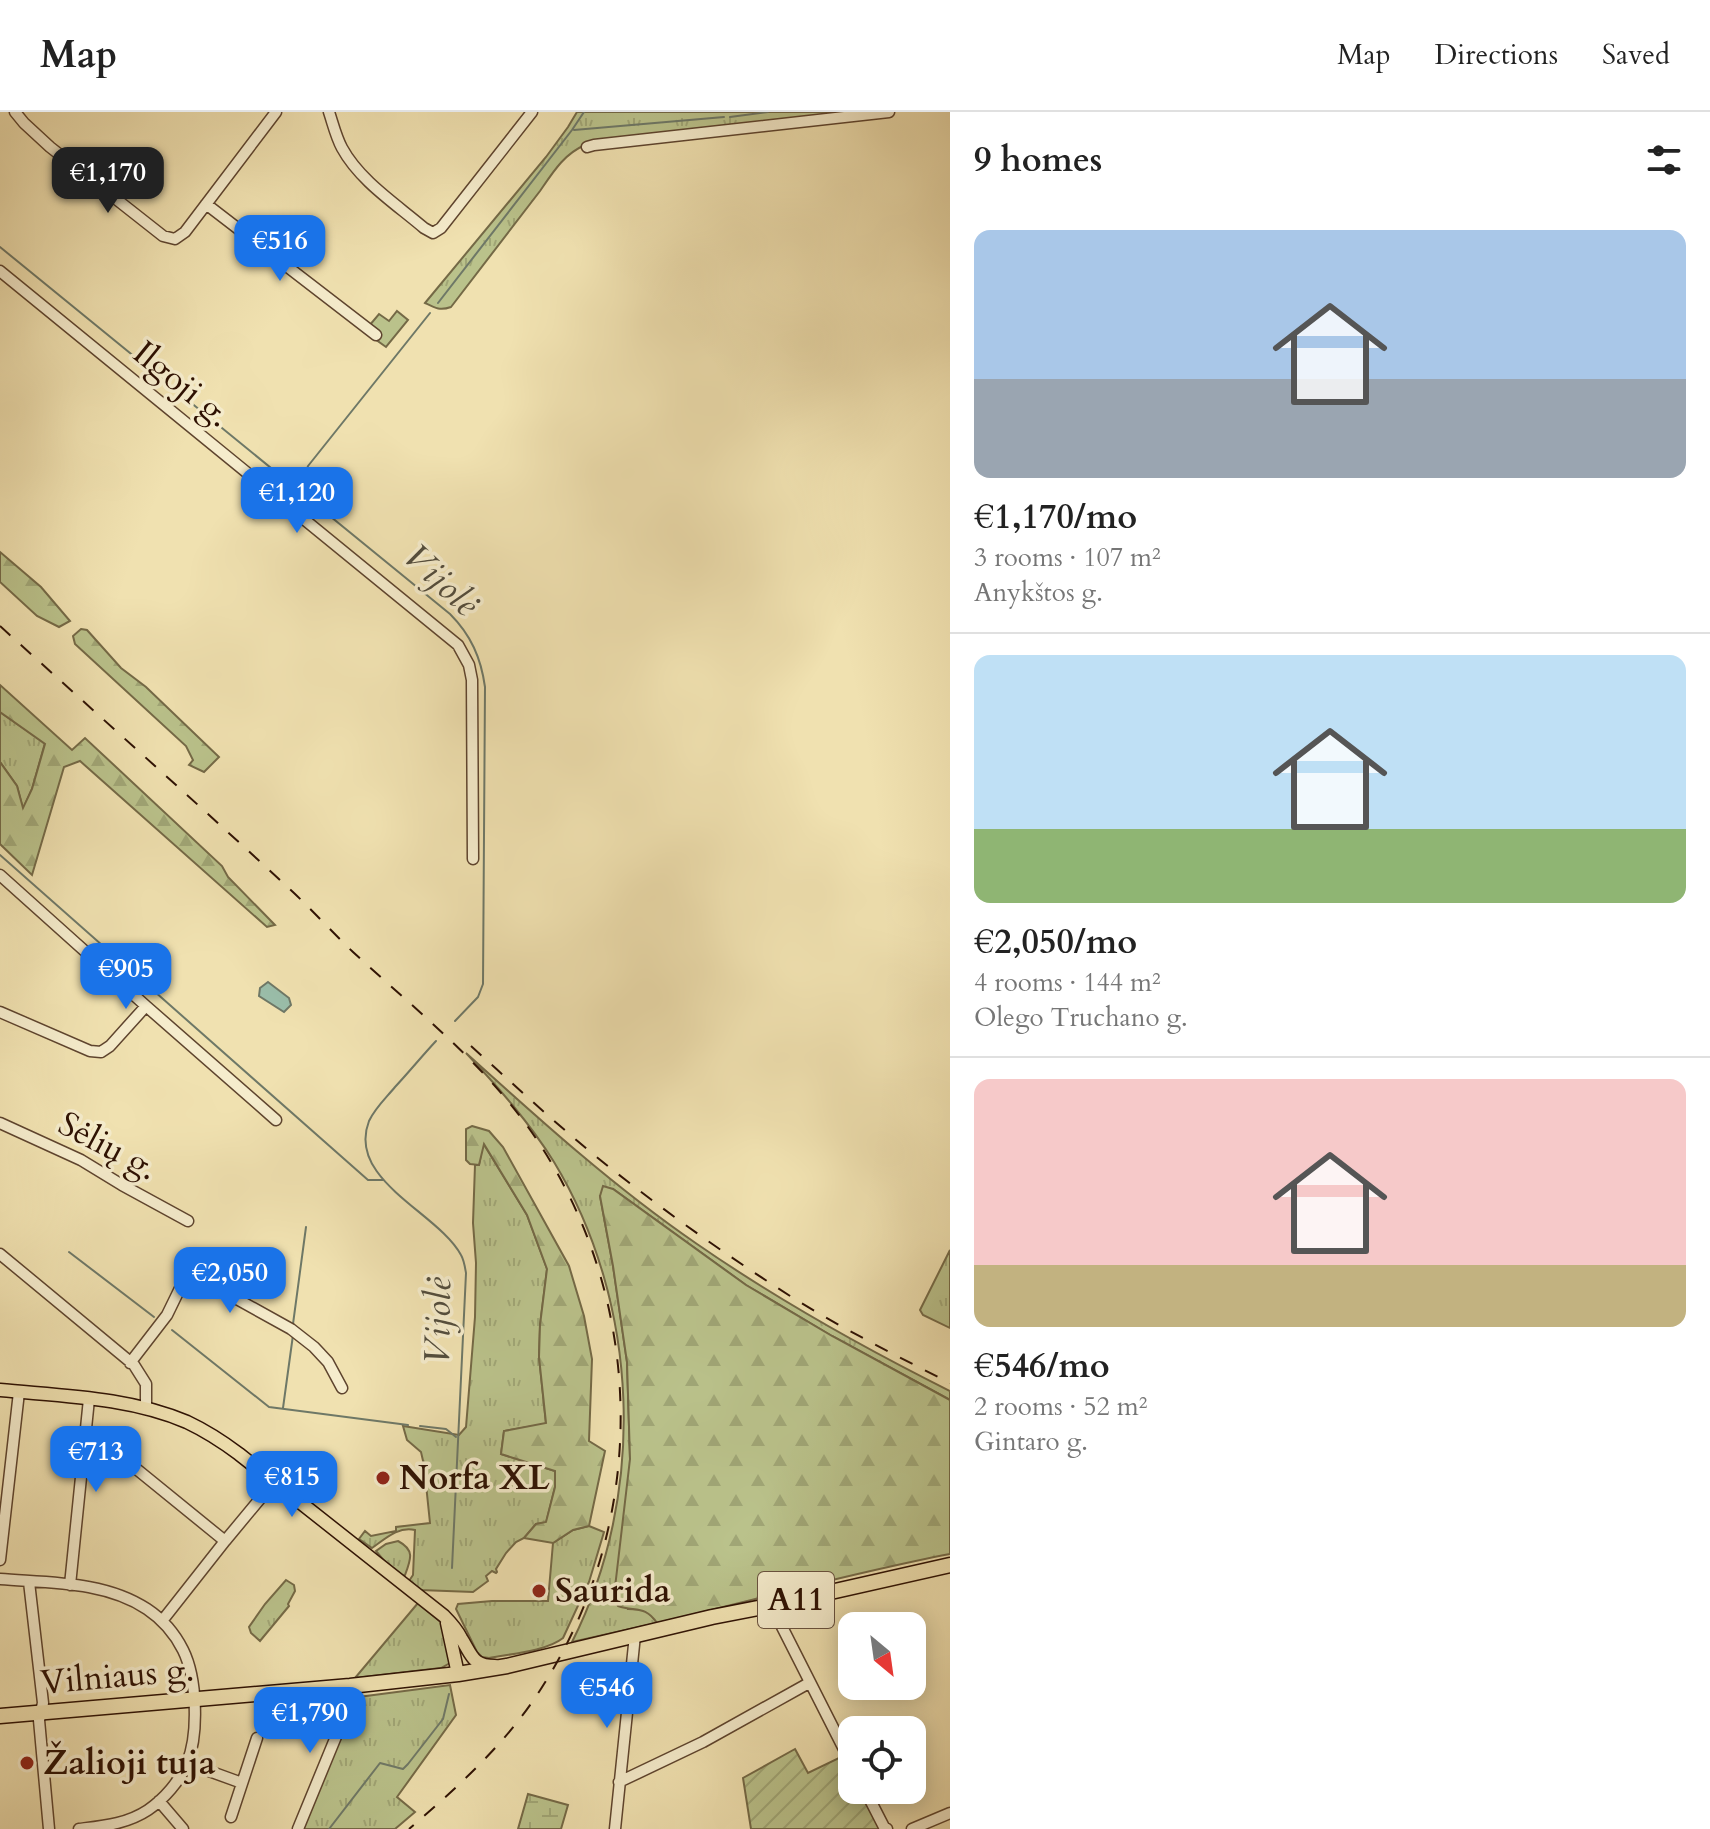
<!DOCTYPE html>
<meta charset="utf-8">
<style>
:root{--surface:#fff;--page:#f2f2f2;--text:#222;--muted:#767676;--line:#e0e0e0;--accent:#1a73e8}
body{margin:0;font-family:Cardo,serif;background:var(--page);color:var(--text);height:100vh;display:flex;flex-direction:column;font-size:30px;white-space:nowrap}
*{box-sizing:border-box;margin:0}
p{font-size:26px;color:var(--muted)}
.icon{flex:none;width:44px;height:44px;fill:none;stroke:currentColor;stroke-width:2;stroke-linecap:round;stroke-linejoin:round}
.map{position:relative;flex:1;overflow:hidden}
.drawer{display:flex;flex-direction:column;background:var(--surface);width:760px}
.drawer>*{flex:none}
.needle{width:52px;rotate:151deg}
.controls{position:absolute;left:838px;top:1500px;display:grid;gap:16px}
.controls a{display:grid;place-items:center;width:88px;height:88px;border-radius:16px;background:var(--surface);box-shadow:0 4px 20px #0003;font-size:40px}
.price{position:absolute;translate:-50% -68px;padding:0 18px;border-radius:16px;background:var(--accent);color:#fff;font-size:26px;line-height:52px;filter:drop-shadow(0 2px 4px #0008)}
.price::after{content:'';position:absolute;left:50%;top:48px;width:24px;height:18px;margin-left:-12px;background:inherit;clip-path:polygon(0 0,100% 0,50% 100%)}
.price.current{background:#222;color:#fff}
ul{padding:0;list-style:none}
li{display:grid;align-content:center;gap:16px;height:424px;padding:0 24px}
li+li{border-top:2px solid var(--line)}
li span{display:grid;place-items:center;height:248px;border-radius:16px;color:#555}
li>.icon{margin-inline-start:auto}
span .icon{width:144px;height:144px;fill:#fffc;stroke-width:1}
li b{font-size:34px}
h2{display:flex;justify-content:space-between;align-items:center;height:96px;padding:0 24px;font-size:34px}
header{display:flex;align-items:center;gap:48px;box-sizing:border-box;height:112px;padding:0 40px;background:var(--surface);border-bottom:2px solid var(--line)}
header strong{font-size:38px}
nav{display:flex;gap:44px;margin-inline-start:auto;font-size:28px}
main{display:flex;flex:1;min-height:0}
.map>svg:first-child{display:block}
.grass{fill:url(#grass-tufts);stroke:#746946;stroke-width:2}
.forest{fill:url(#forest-firs);stroke:#746946;stroke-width:2}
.wetland{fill:url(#wetland-marsh);stroke:#746946;stroke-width:2}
.garden{fill:url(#garden-furrows);stroke:#746946;stroke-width:2}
.pitch{fill:#bac28b;stroke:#746946;stroke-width:2}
.water{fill:#9abeaa;stroke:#6e7867;stroke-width:2}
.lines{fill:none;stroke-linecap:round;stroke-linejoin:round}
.stream{stroke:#6e7867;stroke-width:2}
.minor-casing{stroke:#5e442e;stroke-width:13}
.major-casing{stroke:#2d1002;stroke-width:15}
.highway-casing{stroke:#2d1002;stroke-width:17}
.minor{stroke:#f5eccc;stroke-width:10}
.major{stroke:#f0e1b0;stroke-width:12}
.highway{stroke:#f0e1b0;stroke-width:14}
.rail{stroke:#2d1002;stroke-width:2;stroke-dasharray:14 14;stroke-linecap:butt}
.poi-dot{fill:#8f2418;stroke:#f5eccc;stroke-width:3}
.labels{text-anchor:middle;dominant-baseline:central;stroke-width:7;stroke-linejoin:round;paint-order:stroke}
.shield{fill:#f5eccc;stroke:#69523f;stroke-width:2}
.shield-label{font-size:32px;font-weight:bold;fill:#2d1002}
.street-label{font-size:34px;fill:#2d1002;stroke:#f5eccc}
.poi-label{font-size:34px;font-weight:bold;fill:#2d1002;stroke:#f5eccc;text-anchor:start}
.water-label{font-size:36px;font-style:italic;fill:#534d3d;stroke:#f5eccc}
</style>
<header>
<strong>Map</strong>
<nav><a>Map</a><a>Directions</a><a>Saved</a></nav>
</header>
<main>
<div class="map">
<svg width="950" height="1717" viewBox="0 0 950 1717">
<defs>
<pattern id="grass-tufts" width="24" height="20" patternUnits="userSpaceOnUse" patternTransform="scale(2)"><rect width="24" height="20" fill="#bac28b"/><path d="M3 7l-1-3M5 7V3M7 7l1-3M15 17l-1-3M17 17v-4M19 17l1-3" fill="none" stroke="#a0a676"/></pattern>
<pattern id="forest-firs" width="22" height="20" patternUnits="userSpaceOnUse" patternTransform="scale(2)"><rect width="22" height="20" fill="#bac28b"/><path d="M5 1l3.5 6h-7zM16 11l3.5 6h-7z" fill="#a0a676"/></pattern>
<pattern id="wetland-marsh" width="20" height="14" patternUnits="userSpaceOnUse" patternTransform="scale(2)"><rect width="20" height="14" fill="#bac28b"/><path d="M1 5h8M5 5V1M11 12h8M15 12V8" fill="none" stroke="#a0a676"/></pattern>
<pattern id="garden-furrows" width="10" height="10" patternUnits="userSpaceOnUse" patternTransform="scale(2)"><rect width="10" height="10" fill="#bac28b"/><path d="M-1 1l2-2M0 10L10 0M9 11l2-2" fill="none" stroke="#a0a676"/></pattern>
</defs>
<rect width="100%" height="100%" fill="#f0e1b0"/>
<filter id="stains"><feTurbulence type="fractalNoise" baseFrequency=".0025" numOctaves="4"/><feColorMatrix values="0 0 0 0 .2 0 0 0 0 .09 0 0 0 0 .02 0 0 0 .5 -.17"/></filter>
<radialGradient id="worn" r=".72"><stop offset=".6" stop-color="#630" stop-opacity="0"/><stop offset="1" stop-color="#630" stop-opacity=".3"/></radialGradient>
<path class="grass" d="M577 0H852L585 33C564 42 553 60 540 79L451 195C440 199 435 196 425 191L546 45 568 15Z
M0 600 45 631 32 677 23 697 17 674 0 650Z
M466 941C540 1008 614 1075 697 1132 778 1188 862 1235 950 1279V1288L832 1224 746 1173 613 1077 600 1084 613 1154 627 1250 630 1347 628 1497C643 1497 648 1497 657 1511L572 1530C647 1382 640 1192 554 1050 529 1010 498 975 466 941Z
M483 1031 527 1103 547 1157 540 1213 539 1245 546 1312 504 1319 501 1342 555 1359V1375L546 1411 536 1412 524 1426 516 1430 506 1441 496 1457 497 1460 496 1461 492 1459 486 1464 488 1469 473 1480 420 1478 409 1469 413 1463 415 1418C398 1414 385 1427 372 1436L359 1427 365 1419 371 1424 396 1419V1415L430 1411 424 1353 421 1340 407 1328 403 1314 459 1323 466 1315 475 1205 476 1151 473 1111 475 1053H479Z
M950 1138V1216L923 1203 920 1198Z
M589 1414 604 1420 589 1470 563 1526C547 1539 510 1542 489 1546L482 1545 477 1540 456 1497 458 1492 492 1489H548L553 1431 573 1418Z
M398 1429C415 1438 411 1447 405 1463L401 1465 390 1456 376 1439 386 1432Z
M286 1468 294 1473 295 1479 288 1492 289 1494 260 1529 251 1521 249 1515 265 1492Z
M418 1491 443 1512 450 1551 441 1556 355 1566Z
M450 1573 456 1603 397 1685 415 1700 395 1717H298L351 1586Z"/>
<path class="forest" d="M0 440 41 475 70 509 59 515 37 504 0 470Z
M81 517 87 518 121 556 146 575 219 645 204 660 189 653 193 648 186 634 75 532 73 524Z
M0 573 72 638 85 626 222 754 228 765 275 813 267 815 80 649 64 655 32 763 0 732V650L17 674 23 696 32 677 45 632 0 600Z
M472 1014 489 1019 503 1035 569 1154 584 1204 592 1247 589 1329 605 1339 589 1414 573 1418 553 1431 524 1426 536 1412 546 1410 555 1375V1359L501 1342 504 1319 546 1311 539 1245 540 1213 547 1157 527 1103 484 1032 479 1053 470 1052 466 1048V1017Z
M603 1074 613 1077 746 1173 832 1224 950 1288V1442C851 1461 755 1488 657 1511 645 1493 635 1500 618 1494L614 1484 630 1347 627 1250 613 1154 600 1084Z"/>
<path class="wetland" d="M528 1682 568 1693 561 1717H518Z"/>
<path class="garden" d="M795 1637 808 1661 843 1644 852 1661V1678H861L882 1717H751L743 1666Z"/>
<path class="pitch" d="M397 199 408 208 386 235 375 227 369 214 379 202 389 209Z"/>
<path class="water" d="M268 870 289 886 291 893 284 900 259 884 260 876Z"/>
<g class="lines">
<path class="stream" d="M730 5 768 0
M574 18 724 5
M0 135 450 502C471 523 481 546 485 575L483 872 478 885 455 909
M438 191 572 18 584 0
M305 380 303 367 308 354 430 201
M0 743 368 1068H383
M436 929C422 944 409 960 395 975 386 986 375 996 369 1009 346 1068 439 1101 461 1143 464 1148 465 1155 466 1161L452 1456
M69 1140 154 1205
M293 1212 306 1115
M172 1218 269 1295 408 1313
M283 1296 293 1223
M420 1314 446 1317 456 1325
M329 1717 380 1651 403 1657 408 1652 443 1607 449 1582"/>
<defs>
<path id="minor" d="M15 0 24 11 50 35 163 124 175 127 185 120 276 0
M329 0C333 12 336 25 342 36 360 69 396 92 424 116L433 121 441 116 532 0
M587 35 594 33 889 0
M206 92 376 223
M0 159 458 533 469 553 472 568 473 747
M0 763 146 894 276 1008
M0 900 90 939 101 940 110 934 146 894
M0 1011 81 1048 122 1073 188 1109
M0 1142 134 1253 146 1272V1296
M130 1251 167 1203 186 1164 190 1161 291 1217 314 1235 328 1250 342 1276
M86 1316 225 1429
M0 1448 19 1280
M0 1467C49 1471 105 1469 147 1497 162 1507 175 1522 183 1538 197 1566 199 1622 187 1651 180 1669 164 1687 148 1698 127 1712 103 1714 79 1717
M29 1470 43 1591 39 1608 49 1717
M70 1473 89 1287
M772 1489 774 1499 852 1653
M162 1509 225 1429 274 1370
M187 1651 242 1671
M619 1670 703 1630 809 1571
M865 1678 884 1715 887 1717
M159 1689 183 1717
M231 1705 257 1626
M298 1717 349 1593 351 1586 350 1574
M615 1717 635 1523
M912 1717 950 1701"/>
<path id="major" d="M0 1278C62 1284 129 1285 187 1310 206 1319 223 1330 239 1342L444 1504C451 1511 457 1518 461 1526 472 1543 472 1554 495 1554
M447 1511 458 1562"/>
<path id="highway" d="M0 1604 350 1574 458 1562 507 1554 712 1505 773 1493 950 1453"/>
</defs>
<use href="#minor" class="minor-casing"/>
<use href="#major" class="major-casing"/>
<use href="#highway" class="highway-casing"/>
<use href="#minor" class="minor"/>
<use href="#major" class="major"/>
<use href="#highway" class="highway"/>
<path class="rail" d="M0 514C98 603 197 691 294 781 314 800 333 821 353 840 418 900 490 956 539 1031 646 1194 648 1407 544 1572 509 1629 459 1674 409 1717
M471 934C522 980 572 1027 627 1069 673 1105 721 1139 770 1171 827 1209 889 1240 950 1271"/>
</g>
<g class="poi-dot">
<circle cx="383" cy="1366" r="8"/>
<circle cx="539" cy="1479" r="8"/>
<circle cx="27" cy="1651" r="8"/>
</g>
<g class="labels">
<rect class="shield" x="758" y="1460" width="76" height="56" rx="6"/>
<g class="shield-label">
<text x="796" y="1488">A11</text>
</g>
<g class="street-label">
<text transform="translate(182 272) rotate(39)">Ilgoji g.</text>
<text transform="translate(108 1034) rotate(28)">Sėlių g.</text>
<text transform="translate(117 1564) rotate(-5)">Vilniaus g.</text>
</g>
<g class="poi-label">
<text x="399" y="1366">Norfa XL</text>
<text x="555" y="1479">Saurida</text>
<text x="43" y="1651">Žalioji tuja</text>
</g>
<g class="water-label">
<text transform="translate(441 468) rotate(43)">Vijolė</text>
<text transform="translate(438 1209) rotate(-89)">Vijolė</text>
</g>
</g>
<rect width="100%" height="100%" filter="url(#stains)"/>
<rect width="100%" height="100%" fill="url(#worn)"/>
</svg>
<div class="controls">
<a><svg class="needle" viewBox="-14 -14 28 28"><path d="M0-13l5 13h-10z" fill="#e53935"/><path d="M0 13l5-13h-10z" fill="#767676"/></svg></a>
<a><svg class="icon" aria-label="locate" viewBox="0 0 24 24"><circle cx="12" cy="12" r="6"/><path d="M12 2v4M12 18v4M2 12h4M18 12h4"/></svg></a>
</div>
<b class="price current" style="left:108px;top:103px">€1,170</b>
<b class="price" style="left:280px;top:171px">€516</b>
<b class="price" style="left:297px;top:423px">€1,120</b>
<b class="price" style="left:126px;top:899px">€905</b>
<b class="price" style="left:230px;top:1203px">€2,050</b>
<b class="price" style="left:96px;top:1382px">€713</b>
<b class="price" style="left:292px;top:1407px">€815</b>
<b class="price" style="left:607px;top:1618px">€546</b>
<b class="price" style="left:310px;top:1643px">€1,790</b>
</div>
<section class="drawer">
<h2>9 homes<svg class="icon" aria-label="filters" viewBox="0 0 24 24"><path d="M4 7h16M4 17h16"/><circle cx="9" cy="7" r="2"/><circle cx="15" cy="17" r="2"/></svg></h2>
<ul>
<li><span style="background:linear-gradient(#a9c7e8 60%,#9aa5b1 0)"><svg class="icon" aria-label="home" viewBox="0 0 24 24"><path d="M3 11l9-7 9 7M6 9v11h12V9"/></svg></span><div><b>€1,170/mo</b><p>3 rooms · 107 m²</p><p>Anykštos g.</p></div></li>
<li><span style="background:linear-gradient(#bfe0f5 70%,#8fb573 0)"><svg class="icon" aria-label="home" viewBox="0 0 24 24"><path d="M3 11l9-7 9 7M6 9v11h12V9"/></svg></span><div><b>€2,050/mo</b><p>4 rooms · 144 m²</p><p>Olego Truchano g.</p></div></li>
<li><span style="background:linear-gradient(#f6c9c9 75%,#c2b280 0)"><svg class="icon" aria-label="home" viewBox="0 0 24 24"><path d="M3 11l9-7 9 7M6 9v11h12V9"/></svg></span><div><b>€546/mo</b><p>2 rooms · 52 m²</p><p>Gintaro g.</p></div></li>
</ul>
</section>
</main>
